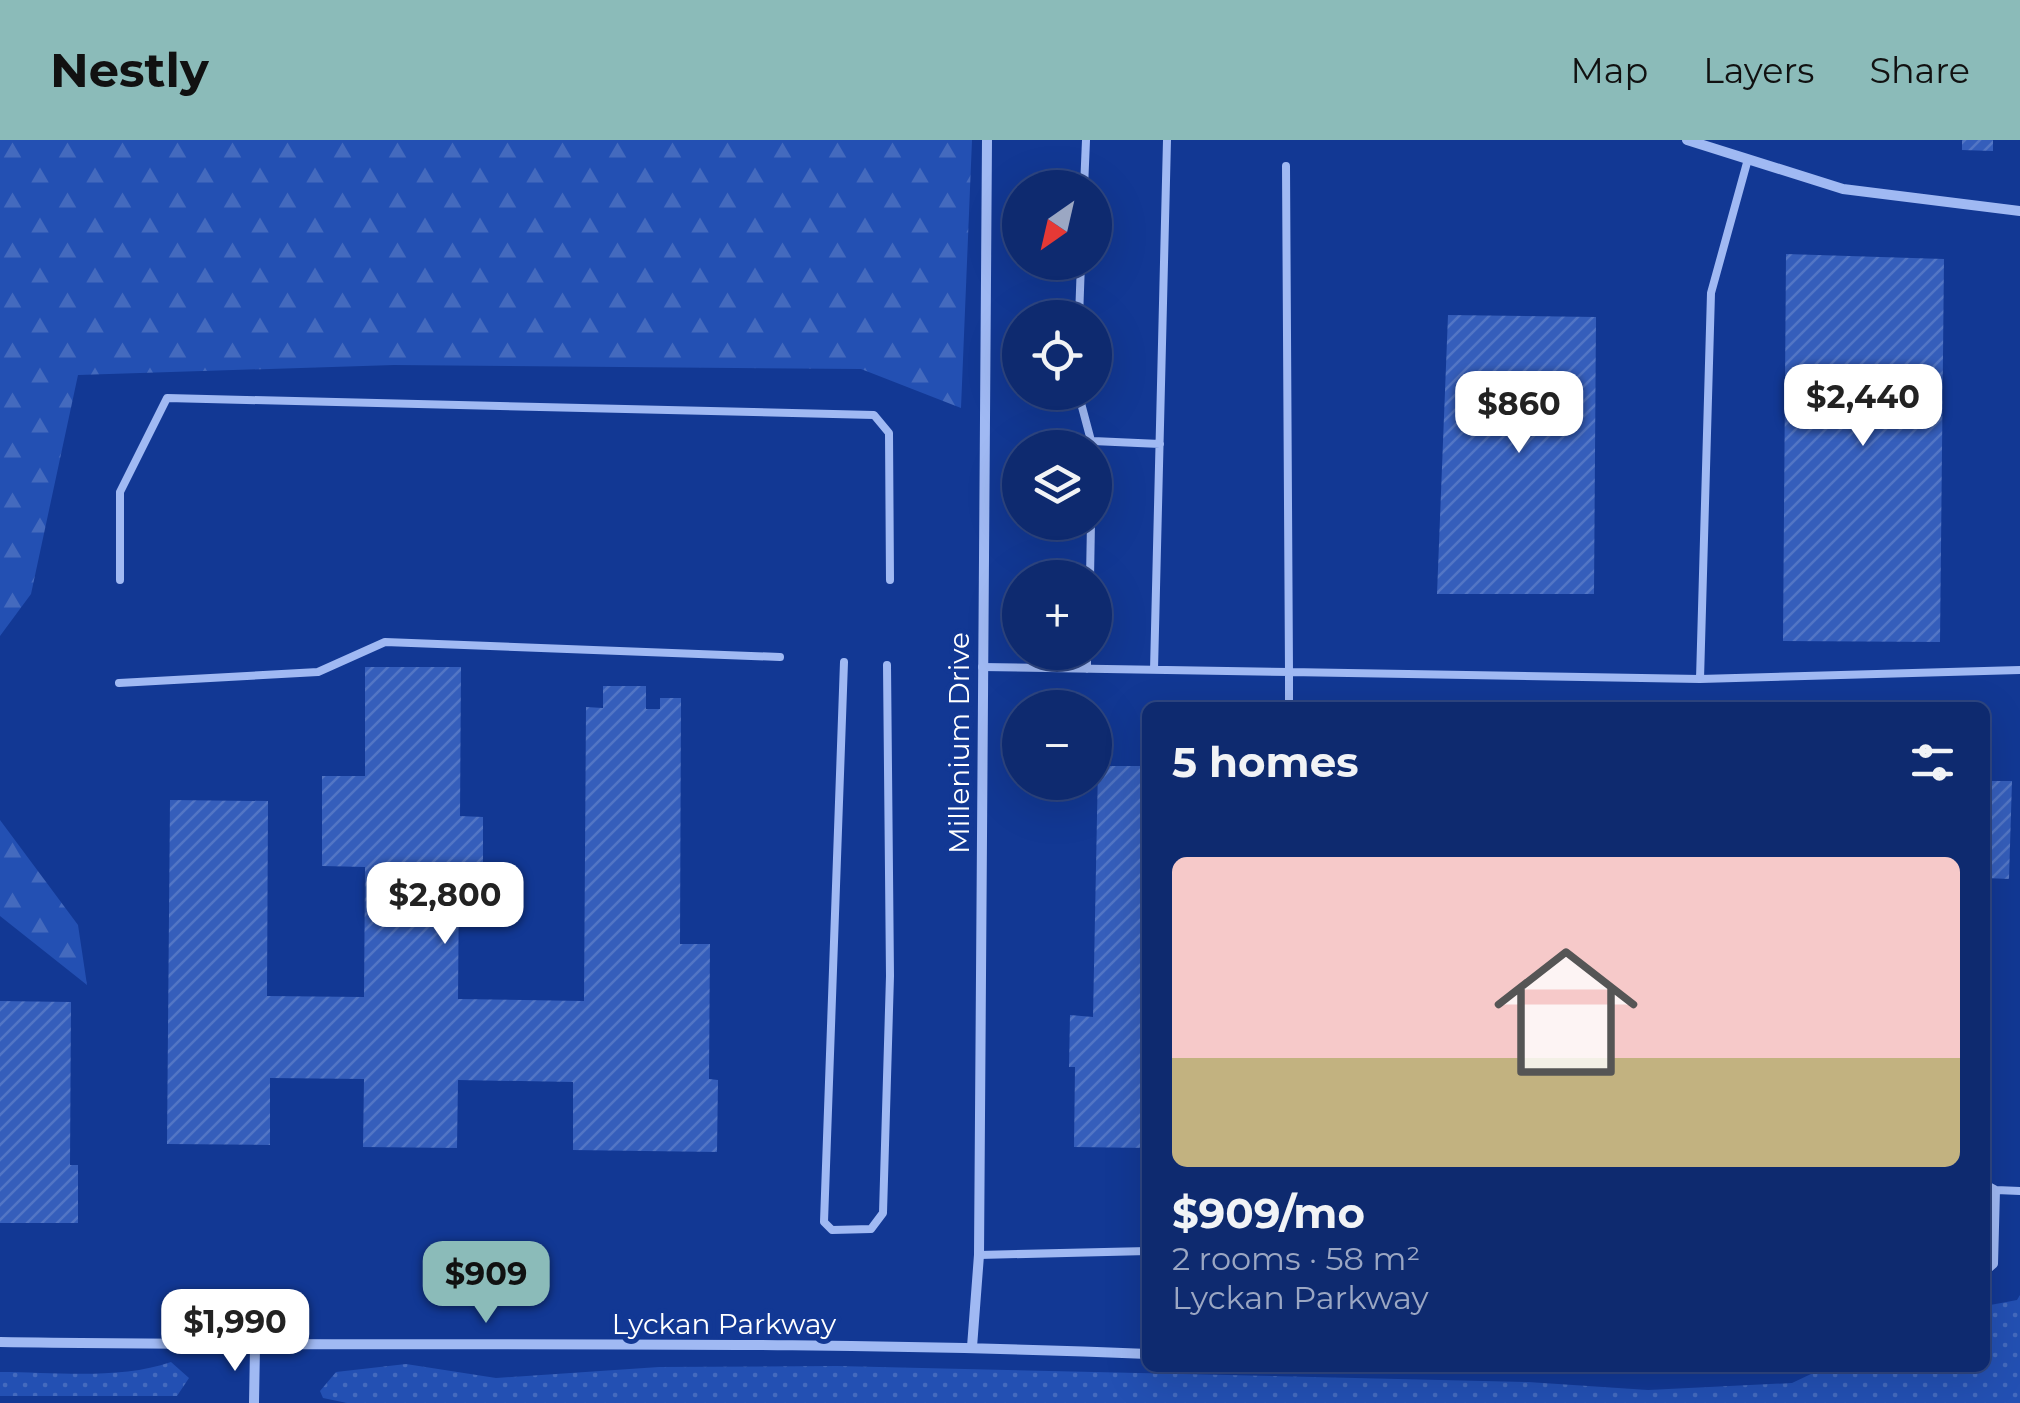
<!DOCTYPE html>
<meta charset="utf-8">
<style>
:root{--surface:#0e2a6f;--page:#1c3677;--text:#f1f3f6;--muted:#9ba7c3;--line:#2e4682;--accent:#8bbbb9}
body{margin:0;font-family:Montserrat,sans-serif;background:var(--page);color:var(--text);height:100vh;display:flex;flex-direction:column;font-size:38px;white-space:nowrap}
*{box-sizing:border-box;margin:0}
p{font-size:32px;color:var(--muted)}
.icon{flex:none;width:55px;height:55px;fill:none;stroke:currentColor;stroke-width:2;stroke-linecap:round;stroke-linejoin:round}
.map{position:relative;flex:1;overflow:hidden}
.sheet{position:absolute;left:1142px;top:562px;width:848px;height:670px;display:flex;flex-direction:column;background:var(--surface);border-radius:15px;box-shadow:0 10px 40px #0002,0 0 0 2px var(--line)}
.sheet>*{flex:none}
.needle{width:65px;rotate:214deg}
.fabs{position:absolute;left:1002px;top:30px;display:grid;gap:20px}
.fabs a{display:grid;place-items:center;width:110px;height:110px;border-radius:50%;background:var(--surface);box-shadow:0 10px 40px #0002,0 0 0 2px var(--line);font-size:50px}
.price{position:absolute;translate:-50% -85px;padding:0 22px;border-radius:20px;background:#fff;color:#222;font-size:32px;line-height:65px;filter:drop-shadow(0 2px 5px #0008)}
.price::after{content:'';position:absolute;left:50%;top:60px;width:30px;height:22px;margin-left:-15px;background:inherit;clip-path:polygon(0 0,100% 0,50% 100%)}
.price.current{background:var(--accent);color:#111}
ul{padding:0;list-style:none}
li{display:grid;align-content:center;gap:20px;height:530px;padding:0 30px}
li+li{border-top:2px solid var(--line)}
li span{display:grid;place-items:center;height:310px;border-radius:15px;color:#555}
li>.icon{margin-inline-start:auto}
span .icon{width:180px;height:180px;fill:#fffc;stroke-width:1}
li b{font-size:42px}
h2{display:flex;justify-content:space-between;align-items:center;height:120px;padding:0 30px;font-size:42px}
header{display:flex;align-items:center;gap:60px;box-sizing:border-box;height:140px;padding:0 50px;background:var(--accent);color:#111}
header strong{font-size:48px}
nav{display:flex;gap:55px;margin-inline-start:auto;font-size:35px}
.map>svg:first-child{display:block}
.grass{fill:url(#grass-dots)}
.forest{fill:url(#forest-firs)}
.building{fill:url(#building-hatch)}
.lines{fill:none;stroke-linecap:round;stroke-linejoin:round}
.lane{stroke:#a0b9f3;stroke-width:8}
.street{stroke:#a0b9f3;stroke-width:10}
.labels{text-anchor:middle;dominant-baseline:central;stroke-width:10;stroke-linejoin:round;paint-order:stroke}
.street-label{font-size:28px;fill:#fff;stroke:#123894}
</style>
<header>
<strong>Nestly</strong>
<nav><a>Map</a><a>Layers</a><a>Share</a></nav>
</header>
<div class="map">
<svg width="2020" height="1263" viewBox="0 0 2020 1263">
<defs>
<pattern id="grass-dots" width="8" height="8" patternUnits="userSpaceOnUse" patternTransform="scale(2.5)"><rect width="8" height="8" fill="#2350b3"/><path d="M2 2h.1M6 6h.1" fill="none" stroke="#446abe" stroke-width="1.8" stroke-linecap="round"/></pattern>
<pattern id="forest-firs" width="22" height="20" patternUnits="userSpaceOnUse" patternTransform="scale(2.5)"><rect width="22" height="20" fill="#2350b3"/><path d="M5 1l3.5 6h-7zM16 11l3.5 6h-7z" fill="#446abe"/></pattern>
<pattern id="building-hatch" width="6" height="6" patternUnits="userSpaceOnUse" patternTransform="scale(2.5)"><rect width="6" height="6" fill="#355ebb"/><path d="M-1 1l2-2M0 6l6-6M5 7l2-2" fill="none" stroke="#5376c5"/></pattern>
</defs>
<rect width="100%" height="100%" fill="#123894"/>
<path class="grass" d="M2020 1155V1263H347L323 1258 320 1251 336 1232 406 1224 496 1238 659 1227 837 1226 1528 1242 1648 1250 1792 1243 1811 1234 1812 1228H1985V1166L2017 1160Z
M171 1222 189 1238 177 1256H0V1232C54 1232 120 1240 171 1222Z"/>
<path class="forest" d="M0 0H972L961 268 861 229 394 225 78 235 31 454 0 496Z
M0 680 78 785 87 845 0 776Z"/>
<path class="building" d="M1962 0H1993V11L1962 10Z
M1786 114 1944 119 1940 502 1783 501Z
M1448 175 1596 177 1594 454H1437Z
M365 527H461L460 676 483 677V738H459L458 859 584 861 586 567 603 568V546H646V569H660V558H681L680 804H710L709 939 718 940 717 1012 573 1010V942L458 940 457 1008 363 1007 364 939 270 938V1005L167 1004 170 660 268 661 267 856 364 857 365 727 322 726V636H365Z
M1098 626H1148V1008L1074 1007 1075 927H1069L1070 875 1093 877Z
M1985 641H2012L2009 739 1985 738Z
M0 861 71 862 70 1025H78V1083H0Z"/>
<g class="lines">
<path class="lane" d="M1084 48 1086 0
M1079 178 1081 122
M1078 252 1093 308
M1093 301 1160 304
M1090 438 1091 382
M120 440V352L167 258 874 275 889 293 890 440
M844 522 824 1082 832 1090 871 1089 883 1073 890 836 887 525
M982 527 1289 532 1286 26
M1087 529V512
M1154 530 1167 0
M1700 539 1711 153 1748 19
M119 543 318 532 385 502 780 517
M1289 568V532L1700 539 2020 530
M1985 1044 1996 1050 2020 1051
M979 1115 1148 1111
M1985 1132 1994 1124 1996 1050"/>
<path class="street" d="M1687 0 1843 49 2020 71
M0 1202C382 1208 765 1198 1148 1214
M972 1207 979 1115 987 0
M254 1263 255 1207"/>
</g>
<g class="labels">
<g class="street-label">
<text transform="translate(959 603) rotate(-90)">Millenium Drive</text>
<text x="724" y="1184">Lyckan Parkway</text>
</g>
</g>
</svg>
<div class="fabs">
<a><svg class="needle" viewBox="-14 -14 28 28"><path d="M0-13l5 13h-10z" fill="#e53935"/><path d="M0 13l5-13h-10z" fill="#9ba7c3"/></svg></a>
<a><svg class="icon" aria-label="locate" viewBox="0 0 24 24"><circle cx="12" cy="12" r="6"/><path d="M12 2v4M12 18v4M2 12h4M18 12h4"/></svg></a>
<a><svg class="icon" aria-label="layers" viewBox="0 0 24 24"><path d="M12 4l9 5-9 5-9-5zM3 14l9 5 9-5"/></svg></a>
<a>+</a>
<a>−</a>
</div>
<b class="price" style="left:1863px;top:309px">$2,440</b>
<b class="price" style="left:1519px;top:316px">$860</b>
<b class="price" style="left:445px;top:807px">$2,800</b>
<b class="price current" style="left:486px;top:1186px">$909</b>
<b class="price" style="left:235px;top:1234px">$1,990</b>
<section class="sheet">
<h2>5 homes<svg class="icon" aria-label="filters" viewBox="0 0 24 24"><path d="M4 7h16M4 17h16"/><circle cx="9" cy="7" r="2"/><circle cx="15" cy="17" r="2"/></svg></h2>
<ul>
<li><span style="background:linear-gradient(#f6c9c9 65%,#c2b280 0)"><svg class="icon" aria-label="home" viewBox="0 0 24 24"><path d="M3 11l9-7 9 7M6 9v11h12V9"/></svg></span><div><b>$909/mo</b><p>2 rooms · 58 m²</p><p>Lyckan Parkway</p></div></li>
</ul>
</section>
</div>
